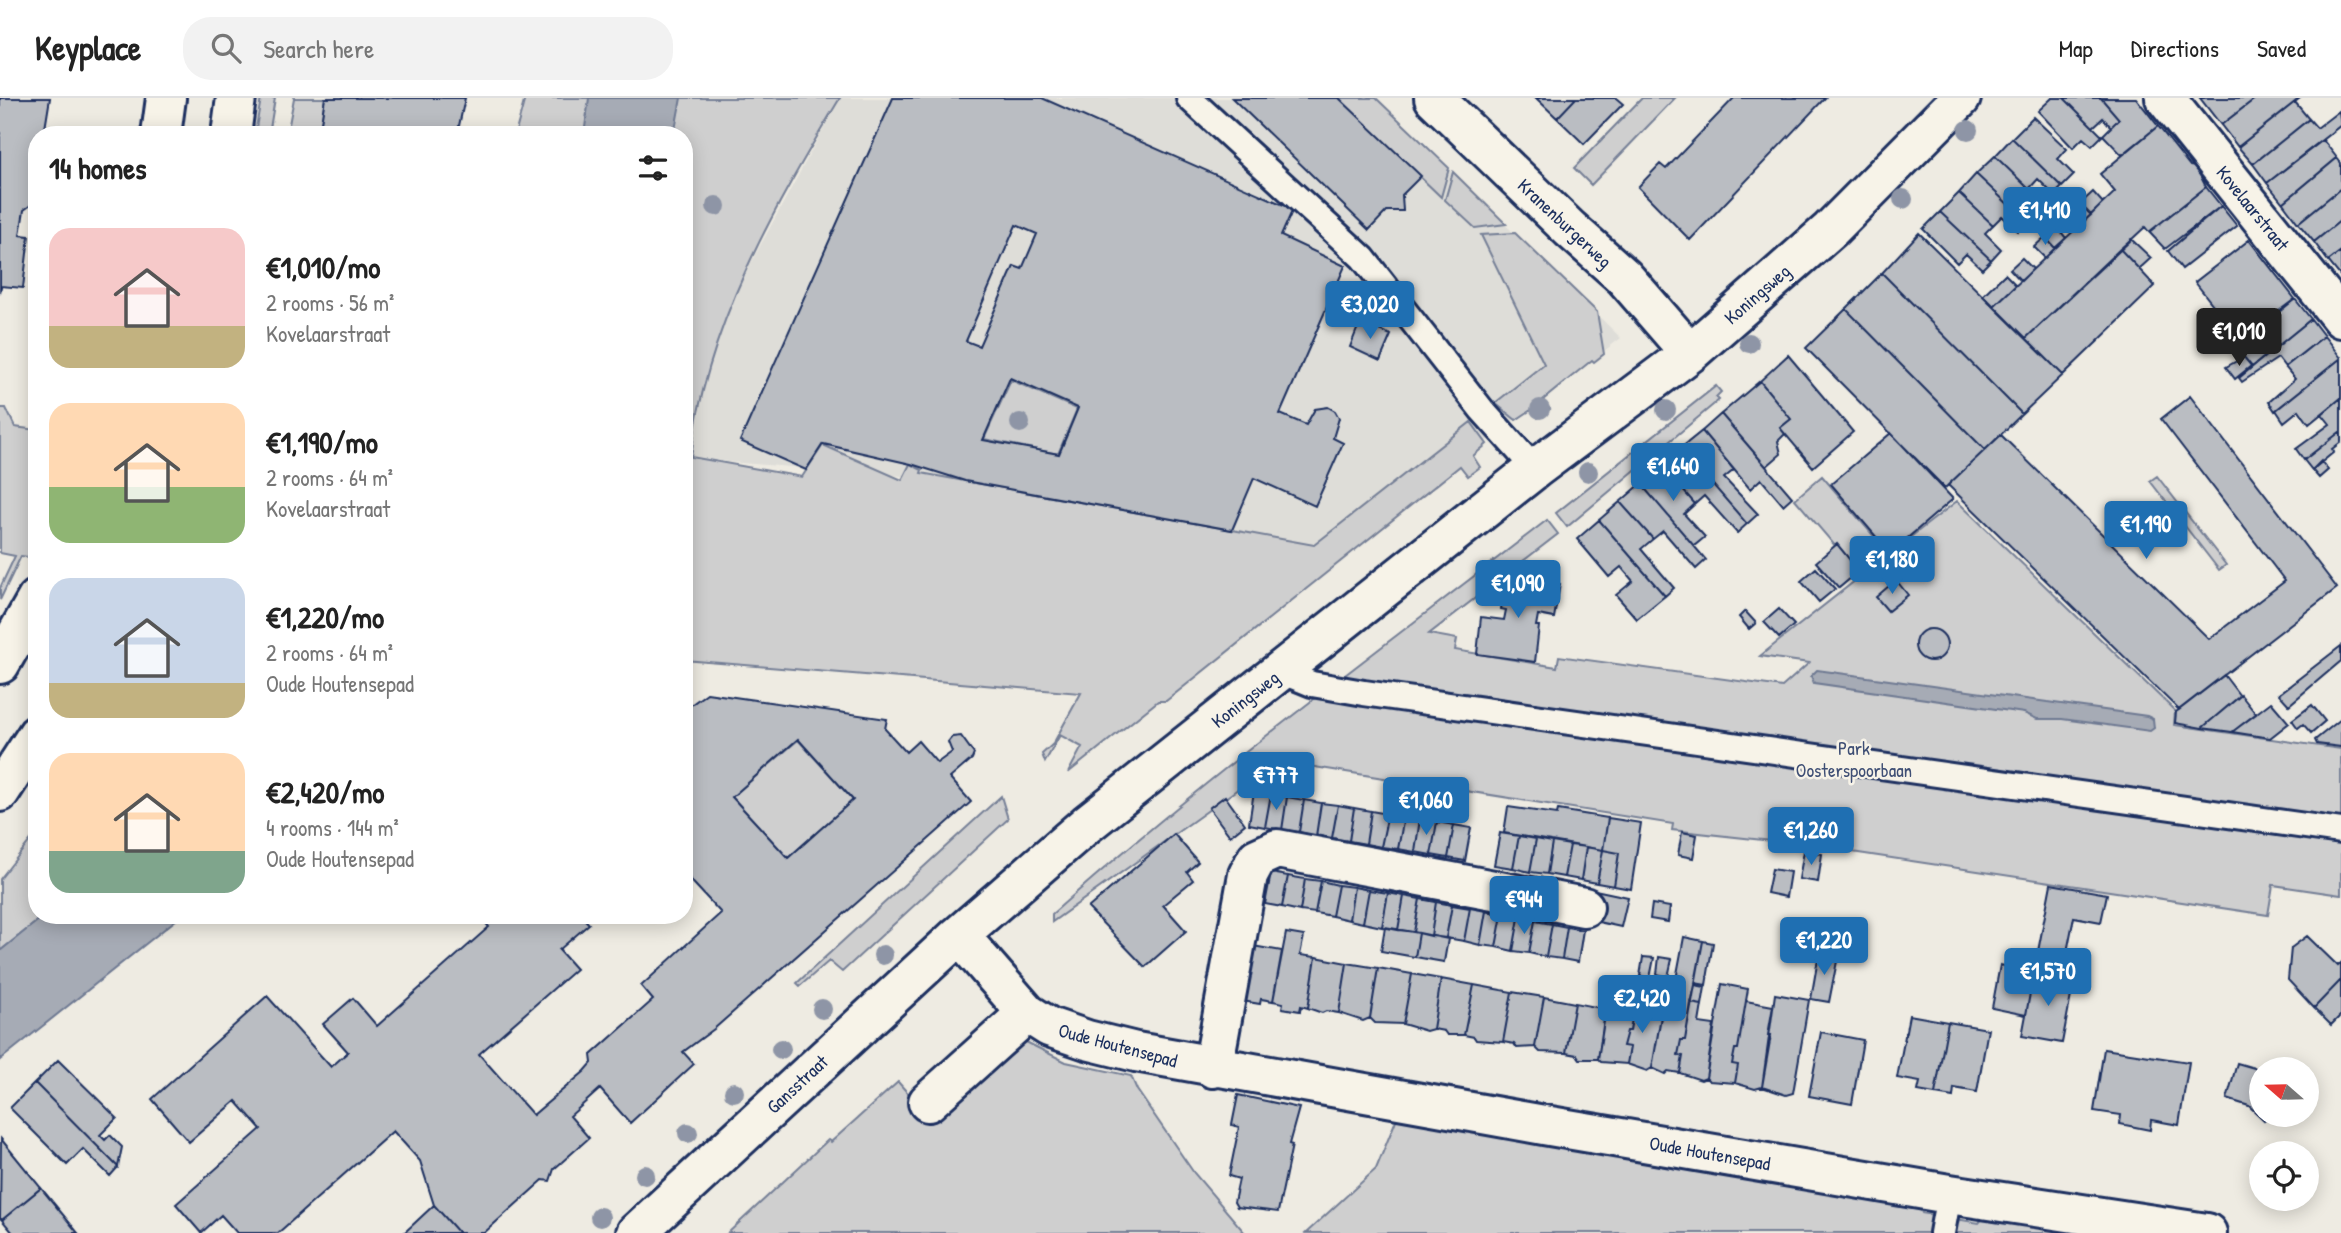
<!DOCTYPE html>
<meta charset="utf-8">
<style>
:root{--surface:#fff;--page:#f2f2f2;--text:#222;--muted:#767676;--line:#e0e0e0;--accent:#1f6fb2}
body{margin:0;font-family:"Patrick Hand",sans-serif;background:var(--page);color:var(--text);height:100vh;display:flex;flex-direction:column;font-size:26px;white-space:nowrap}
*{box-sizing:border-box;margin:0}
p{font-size:23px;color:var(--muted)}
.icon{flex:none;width:38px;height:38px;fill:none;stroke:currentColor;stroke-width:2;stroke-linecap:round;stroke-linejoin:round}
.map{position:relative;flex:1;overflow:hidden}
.sheet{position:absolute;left:28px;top:28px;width:665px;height:798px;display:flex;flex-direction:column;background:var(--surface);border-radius:28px;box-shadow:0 4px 18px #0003}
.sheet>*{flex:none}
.needle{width:46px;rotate:290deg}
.buttons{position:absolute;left:2249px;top:959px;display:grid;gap:14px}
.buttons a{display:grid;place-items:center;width:70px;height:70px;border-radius:50%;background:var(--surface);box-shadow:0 4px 18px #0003;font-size:35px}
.price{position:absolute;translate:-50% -60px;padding:0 16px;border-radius:7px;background:var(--accent);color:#fff;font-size:23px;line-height:46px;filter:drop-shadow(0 2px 4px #0008)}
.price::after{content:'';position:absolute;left:50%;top:42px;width:21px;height:16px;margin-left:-10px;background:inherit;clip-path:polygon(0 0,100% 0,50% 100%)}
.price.selected{background:#222;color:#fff}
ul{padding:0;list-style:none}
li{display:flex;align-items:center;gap:21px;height:175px;padding:0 21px}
li span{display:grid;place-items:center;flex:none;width:196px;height:140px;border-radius:21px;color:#555}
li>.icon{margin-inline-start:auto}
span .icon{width:84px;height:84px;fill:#fffc;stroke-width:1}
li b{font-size:30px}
h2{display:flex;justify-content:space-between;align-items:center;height:84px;padding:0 21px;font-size:30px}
header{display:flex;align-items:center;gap:42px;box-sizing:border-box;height:98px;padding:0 35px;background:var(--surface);border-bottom:2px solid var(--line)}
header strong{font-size:33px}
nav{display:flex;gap:38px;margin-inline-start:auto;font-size:24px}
.search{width:490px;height:63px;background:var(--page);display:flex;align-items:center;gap:18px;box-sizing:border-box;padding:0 24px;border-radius:28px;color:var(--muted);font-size:26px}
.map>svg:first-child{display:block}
.built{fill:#deddd8}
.green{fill:#cfcfcf;stroke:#757f96;stroke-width:2}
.water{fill:#a6abb5;stroke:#6e7992;stroke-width:2}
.building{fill:#babdc2;stroke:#1b2f5e;stroke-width:2;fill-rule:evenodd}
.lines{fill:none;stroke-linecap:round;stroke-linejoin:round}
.lane-casing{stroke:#1b2f5e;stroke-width:30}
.street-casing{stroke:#1b2f5e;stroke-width:44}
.secondary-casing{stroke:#1b2f5e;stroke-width:44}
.lane{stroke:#f7f3e8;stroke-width:24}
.street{stroke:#f7f3e8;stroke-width:38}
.secondary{stroke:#f7f3e8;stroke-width:38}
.tree{fill:#8e95a6}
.labels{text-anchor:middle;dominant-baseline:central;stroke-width:5;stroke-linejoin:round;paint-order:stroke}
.street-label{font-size:19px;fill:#1b2f5e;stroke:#f7f3e8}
.park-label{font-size:19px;fill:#3f4f75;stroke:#f7f3e8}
</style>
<header>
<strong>Keyplace</strong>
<div class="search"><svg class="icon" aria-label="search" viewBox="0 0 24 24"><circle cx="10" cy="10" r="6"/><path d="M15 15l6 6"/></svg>Search here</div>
<nav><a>Map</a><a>Directions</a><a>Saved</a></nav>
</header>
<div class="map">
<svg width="2341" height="1135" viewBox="0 0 2341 1135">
<rect width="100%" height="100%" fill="#eeebe2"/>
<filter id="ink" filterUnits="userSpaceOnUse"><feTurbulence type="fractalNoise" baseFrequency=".0143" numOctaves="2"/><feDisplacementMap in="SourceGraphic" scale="14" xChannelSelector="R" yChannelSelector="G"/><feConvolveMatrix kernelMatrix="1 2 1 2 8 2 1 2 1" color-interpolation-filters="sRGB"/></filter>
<g filter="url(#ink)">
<path class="built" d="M840 0H1376L1621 240 1342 453 965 383 691 361 708 268 734 196Z"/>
<path class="green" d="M261 0H275L269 37 255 36Z
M294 0H325L319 37H287Z
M525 0H840C774 110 705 229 691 359L802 379 823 347 902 382 910 366 922 372 921 375 1314 447 1471 324 1487 346 1473 358 1480 369 1468 378 1460 368 1166 603H1158L1068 675 1082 649 1060 637 1045 664 1042 656 1053 646 1081 595 684 562V37H515Z
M1338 0H1376L1449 70 1441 99Z
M1642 0H1675L1591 87 1574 70Z
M1453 74 1506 126 1475 130 1445 102Z
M1515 135 1597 214 1604 256 1594 264 1592 262 1543 302 1550 311 1538 320 1531 312 1516 322 1495 305 1544 266 1481 137Z
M1011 282 1077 311 1058 356 984 341Z
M1716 288 1721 294 1716 299 1719 302 1567 429 1556 415Z
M0 310H6L15 329 37 332V460L21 458 0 502V490L15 458 0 455Z
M1822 378 1889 456 1957 403 2175 613 2174 627 2341 651V797L2273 787 2268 817 1799 746 1672 732 1673 726 1277 663 1052 824V816C1210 675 1378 553 1547 422L1558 436 1429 536 1457 541 1455 552 1557 569 1559 558 1782 589 1809 565 1760 558 1861 478 1795 401Z
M2157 378 2226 467 2219 472 2150 383Z
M798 642 853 702 788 760 732 699Z
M1001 698 1008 721 842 874 829 863 800 888 797 885Z
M37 734V817H45L0 853V781Z
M1024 943 1066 964 1131 978 1137 992 1194 1075 1245 1135H728L828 1042 831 1044 898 984 931 1021 941 1018Z
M1404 1013 1917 1102 1922 1115 1979 1125 1988 1114 2129 1135H1306L1376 1071 1396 1022H1401Z"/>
<path class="water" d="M589 0H681L674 37H584Z
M1817 572 2147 618 2153 621 2154 630 2150 633 2062 621H2037L2024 615 1814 585 1811 578Z
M45 817H182L0 962V853Z"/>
<path class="building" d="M0 0H50L44 37H37L35 104 24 112 20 137 29 138 23 190 1 188 0 195Z
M325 0H465L457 37H319Z
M893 0H1042L1293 111 1281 138 1345 168 1280 316 1306 327 1315 311 1328 309 1335 313 1339 320 1333 340 1343 345 1315 408 1254 380 1232 432 965 383 911 366 823 346 806 372 740 343ZM1016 127 1037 136 1022 171 1014 168 979 248 966 243ZM1010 280 1078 310 1059 356 983 342Z
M1232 0H1339L1421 78 1402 97 1403 113H1387L1369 132Z
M1536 0H1576L1557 20Z
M1576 0H1616L1623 6 1584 46 1557 20Z
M1734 0H1825L1690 142 1638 89 1660 66 1666 71Z
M2052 0H2064L2102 38 2092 48 2083 40 2073 50 2038 13Z
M2064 0H2101L2119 21 2111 29 2103 20 2093 29Z
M2101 0H2136L2158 28 2122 57 2103 37 2119 21Z
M2200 0H2256L2221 27Z
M2256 0H2300L2238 49 2221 27Z
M2295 4 2309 21 2253 66 2238 49Z
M2339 13 2341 27 2267 85 2253 66 2309 21 2317 30Z
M2033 19 2067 51 2058 61 2074 77 2062 89 2012 40Z
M2158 28 2190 68 2196 69 2206 89 2149 134 2145 129 2026 240 1994 208 2115 94 2100 76Z
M2012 40 2062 89 2054 97 2038 81 2029 91 1995 58Z
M2323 42 2337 60 2283 105 2267 85Z
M1995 58 2029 91 2021 98 2037 114 2027 124 1976 76Z
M2337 60 2341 65V90L2298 125 2283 105Z
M1976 76 2027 124 2018 133 2002 118 1993 127 1959 95Z
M2206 89 2221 108 2165 151 2149 134Z
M2341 90V122L2314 144 2298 125Z
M2093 94 2103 105 2091 117 2080 106Z
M1959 95 1993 127 1985 135 2001 151 1991 162 1940 114Z
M2080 106 2091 117 2081 126 2070 115Z
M2221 108 2237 128 2182 171 2168 153Z
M1940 114 1991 162 1982 171 1966 156 1957 165 1923 131Z
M2341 122V153L2328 163 2314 144Z
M2057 129 2066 140 2055 150 2045 139Z
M1919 135 2063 277 2022 316 1882 175Z
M2045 139 2055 150 2045 160 2034 149Z
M2131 141 2151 160 2139 171 2120 151Z
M2249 142 2295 201 2242 244 2195 184Z
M2120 151 2155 188 2063 277 2026 240Z
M2341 153V179L2328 163Z
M2022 160 2033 171 2021 183 2010 171Z
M1882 175 2022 316 1985 352 1846 211Z
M2005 176 2016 187 1994 208 1983 197Z
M2295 201 2311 221 2252 269 2234 247Z
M1846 211 1985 352 1945 390 1806 250Z
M2311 221 2324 238 2285 269 2278 260 2242 284 2239 280Z
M1360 224 1391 237 1380 263 1350 249Z
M2324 238 2341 260 2275 313 2269 304 2295 281 2285 269Z
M1788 257 1853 334 1813 369 1780 330 1791 321 1760 283Z
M2244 259 2251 268 2235 281 2226 269Z
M2341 260V300L2309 326 2299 312 2284 324 2276 312Z
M1760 283 1791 321 1780 330 1785 336 1778 343 1781 356 1767 368 1770 373 1721 316Z
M2190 298 2337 490 2179 612 1948 387 2001 337 2209 541 2285 483 2161 321Z
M2341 300V333L2304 362 2296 351 2330 326 2322 316Z
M1721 316 1792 399 1783 407 1761 381 1750 391 1702 333Z
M1702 333 1734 372 1724 380 1758 416 1747 426 1681 350Z
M2341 333V344L2332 351 2334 354 2312 372 2304 362Z
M1891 335 1953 401 1890 455 1831 386Z
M1681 350 1747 426 1737 435 1704 398 1695 406 1662 368Z
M2321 363 2328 372 2319 380 2312 372Z
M1662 368 1695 406 1684 416 1705 439 1694 448 1641 386Z
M1641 386 1706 462 1696 471 1663 433 1653 441 1620 404Z
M1620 404 1653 441 1641 451 1674 490 1665 498 1599 422Z
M1599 422 1665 498 1637 521 1616 497 1633 483 1621 469 1609 479 1577 441Z
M1837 446 1859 473 1839 490 1816 464Z
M1816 470 1835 491 1819 504 1801 483Z
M1506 478 1560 486 1554 520 1538 517 1536 528H1539L1535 564 1477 556 1481 519 1504 522 1506 512 1501 511Z
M1896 482 1908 497 1888 513 1876 499Z
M1779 511 1794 527 1779 540 1764 524Z
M1745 513 1756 525 1749 531 1739 519Z
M1915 547a16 16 0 1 1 32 0a16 16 0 1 1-32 0Z
M2341 548V563L2289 607 2279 596Z
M2224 577 2240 598 2202 630 2175 625 2176 614Z
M707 595 887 621 885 631 906 654 918 643 937 665 952 654 948 644 952 639 961 638 974 656 972 661 950 680 971 704 714 931 683 954 694 966 630 1025 600 991 570 1018 589 1040 554 1071 550 1083 543 1082 484 1135H459L434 1107 420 1063 393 1033 278 1135H237L221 1117 201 1135 176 1106 261 1031 236 1003 189 1044 152 1001 267 898 331 969 348 954 323 926 353 900 377 928 489 829 479 817H581L589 826 559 852 576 871 479 956 533 1017 585 973 592 965 591 957 653 902 641 888 721 815 684 775V612ZM798 641 853 702 788 760 732 699Z
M2241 597 2256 616 2232 634 2202 630Z
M2271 604 2289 625 2270 640 2232 634Z
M2312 607 2325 623 2311 635 2303 626 2298 630 2292 622Z
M2341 621V649L2317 646 2315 642Z
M1254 693 1271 696 1265 729 1249 726Z
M1271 696 1287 699 1282 732 1265 729Z
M1225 698 1245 726 1230 738 1209 710Z
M1287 699 1304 702 1299 734 1282 732Z
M1304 702 1321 705 1316 738 1299 734Z
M1321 705 1338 707 1332 740 1316 738Z
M1338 707 1354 710 1349 743 1332 740Z
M1508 709 1557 716 1558 712 1608 720 1603 752 1504 735Z
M1354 710 1371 713 1366 746 1349 743Z
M1371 713 1388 716 1381 749 1366 746Z
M1388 716 1404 719 1398 751 1381 749Z
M1404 719 1420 721 1415 754 1398 751Z
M1608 720 1641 725 1631 791 1614 788 1619 755 1603 752Z
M1420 721 1437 724 1431 757 1415 754Z
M1437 724 1454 727 1448 760 1431 757Z
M1454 727 1471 730 1465 763 1448 760Z
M1682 734 1697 737 1693 760 1678 757Z
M1500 735 1519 738 1513 770 1494 767Z
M1174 736 1198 764 1187 774 1193 782 1163 807 1186 833 1145 869 1088 810Z
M1519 738 1536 741 1530 774 1513 770Z
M1536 741 1552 744 1547 776 1530 774Z
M1552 744 1570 747 1564 779 1547 776Z
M1570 747 1586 749 1581 782 1564 779Z
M1586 749 1603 752 1597 785 1581 782Z
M1603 752 1619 755 1614 788 1597 785Z
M1804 753 1822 756 1818 784 1799 781Z
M1772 771 1790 774 1786 799 1767 795Z
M1271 775 1288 778 1282 809 1265 806Z
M1288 778 1305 781 1300 813 1282 809Z
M1305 781 1321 783 1315 815 1300 813Z
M1321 783 1338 787 1332 818 1315 815Z
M2051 786 2107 796 2101 824 2074 819 2062 879 2034 874Z
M1338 787 1354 789 1349 822 1332 818Z
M1354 789 1369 792 1363 825 1349 822Z
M1369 792 1388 795 1382 829 1363 825Z
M1595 792 1628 799 1621 829 1589 822Z
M1388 795 1404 798 1398 832 1382 829Z
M1404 798 1420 801 1414 834 1398 832Z
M1420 801 1436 804 1431 838 1414 834Z
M1436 804 1452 807 1446 840 1431 838Z
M1652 806 1670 809 1668 824 1650 821Z
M1452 807 1470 810 1464 843 1446 840Z
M1470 810 1486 813 1480 847 1464 843Z
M1486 813 1502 817 1496 849 1480 847Z
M1502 817 1519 820 1513 853 1496 849Z
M1519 820 1535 823 1529 855 1513 853Z
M1535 823 1552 826 1546 859 1529 855Z
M1552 826 1567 829 1562 861 1546 859Z
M1385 829 1419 835 1415 859 1381 853Z
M1567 829 1583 832 1578 864 1562 861Z
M1286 835 1304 838 1300 857 1316 859 1308 910 1301 908 1300 913 1282 910 1283 905 1273 903Z
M1419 835 1448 841 1444 864 1415 859Z
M2307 838 2338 868 2341 865V882L2314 910 2288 882 2291 850Z
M1684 839 1703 843 1685 942H1681L1678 957 1683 958 1680 975 1668 973 1665 976 1652 970 1664 902 1679 903 1683 883 1677 876Z
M1703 843 1713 845 1706 887 1695 885Z
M1247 847 1282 853 1273 903 1261 901 1260 906 1242 903Z
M1819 855 1838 858 1829 904 1811 901Z
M1316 859 1347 865 1339 915 1326 913 1322 915 1308 910Z
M1643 859 1654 860 1650 880 1640 878Z
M1659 859 1672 861 1668 879 1657 876Z
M1347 865 1378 870 1370 920 1363 923 1339 915Z
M2000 867 2034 874 2026 917 1992 910Z
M1378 870 1412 876 1403 926 1375 925 1370 920Z
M2034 874 2074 882 2062 945 2022 938Z
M1412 876 1441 881 1433 931 1426 933 1403 926Z
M1441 881 1474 887 1464 937H1447L1444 933 1433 931Z
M1627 881 1638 883 1630 933H1627L1623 948 1630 949 1627 966 1601 964 1598 961 1606 908 1623 912Z
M2341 882V917L2331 927 2314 910Z
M1722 886 1748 891 1738 951H1735L1732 966 1738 967 1735 985 1709 983 1706 980Z
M1474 887 1512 894 1503 944 1476 942 1474 939 1464 937Z
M1695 887 1705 889 1702 907 1691 905Z
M1512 894 1544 899 1535 949 1517 950 1514 946 1503 944Z
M1636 895 1648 897 1645 915 1661 918 1652 970 1647 973 1627 966 1630 949 1623 948 1627 933H1630Z
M1775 896 1809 902 1793 995 1786 997 1762 989Z
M1544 899 1575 905 1566 955 1540 954 1535 949Z
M1746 903 1773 908 1768 937H1771L1762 989 1755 991 1735 985 1738 967 1732 966 1735 951H1738Z
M1575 905 1606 911 1598 961H1580L1577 957 1566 955Z
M1691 905 1702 907 1699 925 1714 927 1706 980 1701 982 1680 975 1683 958 1678 957 1681 942H1685Z
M1909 917 1948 924 1935 996 1918 993 1920 984 1897 980Z
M1948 924 1988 931 1977 994 1954 990 1953 999 1935 996Z
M1821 934 1863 942 1852 1006 1809 998Z
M2104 951 2189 964 2179 1027 2151 1022 2150 1032 2120 1026 2121 1017 2094 1013Z
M58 962 117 1020 100 1037 105 1042 110 1037 122 1049 118 1069 35 985Z
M2237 965 2261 972V1017H2269L2264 1022 2249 1008 2227 1001Z
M35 985 118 1069 110 1078 83 1051 67 1067 10 1010Z
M1238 997 1299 1010 1289 1046 1292 1047 1278 1114 1237 1109 1234 1104 1239 1081 1229 1078 1239 1029 1232 1027Z
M1 1041 41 1090 2 1122 0 1120Z
M41 1090 78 1135H13L2 1122Z
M434 1107 459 1135H404Z"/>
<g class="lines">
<defs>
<path id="lane" d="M1189 0 1363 160 1482 312 1535 371
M1280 573 1312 586 1364 595 2341 733
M1942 1135 1949 1096"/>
<path id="street" d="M1434 0 1570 131 1624 179 1690 255
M2165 0 2341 220
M959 837 1027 915 1049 929 1087 942 1136 954 1544 1027 1949 1096 2207 1135
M1213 970 1248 777 1257 760 1277 751 1584 809
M928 1004 1027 915
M636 1135 959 837 1087 726 1535 371 1690 255 1830 132 1961 0"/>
<path id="secondary" d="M161 37 166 0
M231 37 236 0
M0 566 37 501
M0 694 37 637"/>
</defs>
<use href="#lane" class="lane-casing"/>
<use href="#street" class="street-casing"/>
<use href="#secondary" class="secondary-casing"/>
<use href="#lane" class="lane"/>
<use href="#street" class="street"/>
<use href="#secondary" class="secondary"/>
</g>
<g class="tree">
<circle cx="1968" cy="32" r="10"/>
<circle cx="1903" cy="101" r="10"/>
<circle cx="716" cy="108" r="10"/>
<circle cx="1749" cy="245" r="10"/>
<circle cx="1540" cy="311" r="10"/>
<circle cx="1666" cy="312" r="10"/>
<circle cx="1020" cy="325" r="10"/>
<circle cx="1588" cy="374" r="10"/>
<circle cx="883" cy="857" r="10"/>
<circle cx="822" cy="911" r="10"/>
<circle cx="781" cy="951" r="10"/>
<circle cx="734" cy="994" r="10"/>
<circle cx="688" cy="1035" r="10"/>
<circle cx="645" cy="1077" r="10"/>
<circle cx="600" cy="1119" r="10"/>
</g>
</g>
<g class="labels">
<g class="street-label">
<text transform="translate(2253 110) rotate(51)">Kovelaarstraat</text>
<text transform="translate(1565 125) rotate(43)">Kranenburgerweg</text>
<text transform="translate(1757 196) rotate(-41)">Koningsweg</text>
<text transform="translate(1245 601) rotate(-38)">Koningsweg</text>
<text transform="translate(1118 947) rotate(15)">Oude Houtensepad</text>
<text transform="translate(797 986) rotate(-43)">Gansstraat</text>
<text transform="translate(1710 1055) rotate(10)">Oude Houtensepad</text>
</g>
<g class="park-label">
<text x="1854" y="650">Park<tspan x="1854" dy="22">Oosterspoorbaan</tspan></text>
</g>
</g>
</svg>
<div class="buttons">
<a><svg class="needle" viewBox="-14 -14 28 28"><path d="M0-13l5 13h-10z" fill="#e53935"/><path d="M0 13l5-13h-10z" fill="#767676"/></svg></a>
<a><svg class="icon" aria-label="locate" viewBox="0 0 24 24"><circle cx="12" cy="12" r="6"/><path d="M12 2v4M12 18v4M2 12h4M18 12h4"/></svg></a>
</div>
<b class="price" style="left:2045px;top:149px">€1,410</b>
<b class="price" style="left:1370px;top:243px">€3,020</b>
<b class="price selected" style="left:2239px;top:270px">€1,010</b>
<b class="price" style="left:1673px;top:405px">€1,640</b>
<b class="price" style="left:2146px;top:463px">€1,190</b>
<b class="price" style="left:1892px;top:498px">€1,180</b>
<b class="price" style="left:1518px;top:522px">€1,090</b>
<b class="price" style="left:1276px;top:714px">€777</b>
<b class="price" style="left:1426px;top:739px">€1,060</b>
<b class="price" style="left:1811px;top:769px">€1,260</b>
<b class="price" style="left:1524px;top:838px">€944</b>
<b class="price" style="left:1824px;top:879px">€1,220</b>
<b class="price" style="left:2048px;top:910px">€1,570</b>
<b class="price" style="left:1642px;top:937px">€2,420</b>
<section class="sheet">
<h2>14 homes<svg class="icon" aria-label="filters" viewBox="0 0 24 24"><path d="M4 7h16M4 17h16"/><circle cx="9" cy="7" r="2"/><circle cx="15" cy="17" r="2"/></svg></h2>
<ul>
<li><span style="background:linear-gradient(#f6c9c9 70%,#c2b280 0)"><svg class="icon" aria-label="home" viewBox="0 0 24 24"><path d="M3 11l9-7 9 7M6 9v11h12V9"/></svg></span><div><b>€1,010/mo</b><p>2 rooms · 56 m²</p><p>Kovelaarstraat</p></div></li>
<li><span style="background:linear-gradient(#ffd9b3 60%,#8fb573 0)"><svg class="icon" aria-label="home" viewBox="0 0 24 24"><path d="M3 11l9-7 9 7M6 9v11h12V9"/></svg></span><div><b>€1,190/mo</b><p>2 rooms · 64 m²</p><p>Kovelaarstraat</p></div></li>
<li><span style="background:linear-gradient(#c9d6e8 75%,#c2b280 0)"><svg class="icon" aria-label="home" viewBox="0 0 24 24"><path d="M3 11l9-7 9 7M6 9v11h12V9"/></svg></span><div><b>€1,220/mo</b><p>2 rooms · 64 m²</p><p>Oude Houtensepad</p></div></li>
<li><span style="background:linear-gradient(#ffd9b3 70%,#7fa58c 0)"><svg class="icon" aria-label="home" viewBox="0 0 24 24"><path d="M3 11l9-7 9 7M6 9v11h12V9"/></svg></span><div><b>€2,420/mo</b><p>4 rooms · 144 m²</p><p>Oude Houtensepad</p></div></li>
</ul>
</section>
</div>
